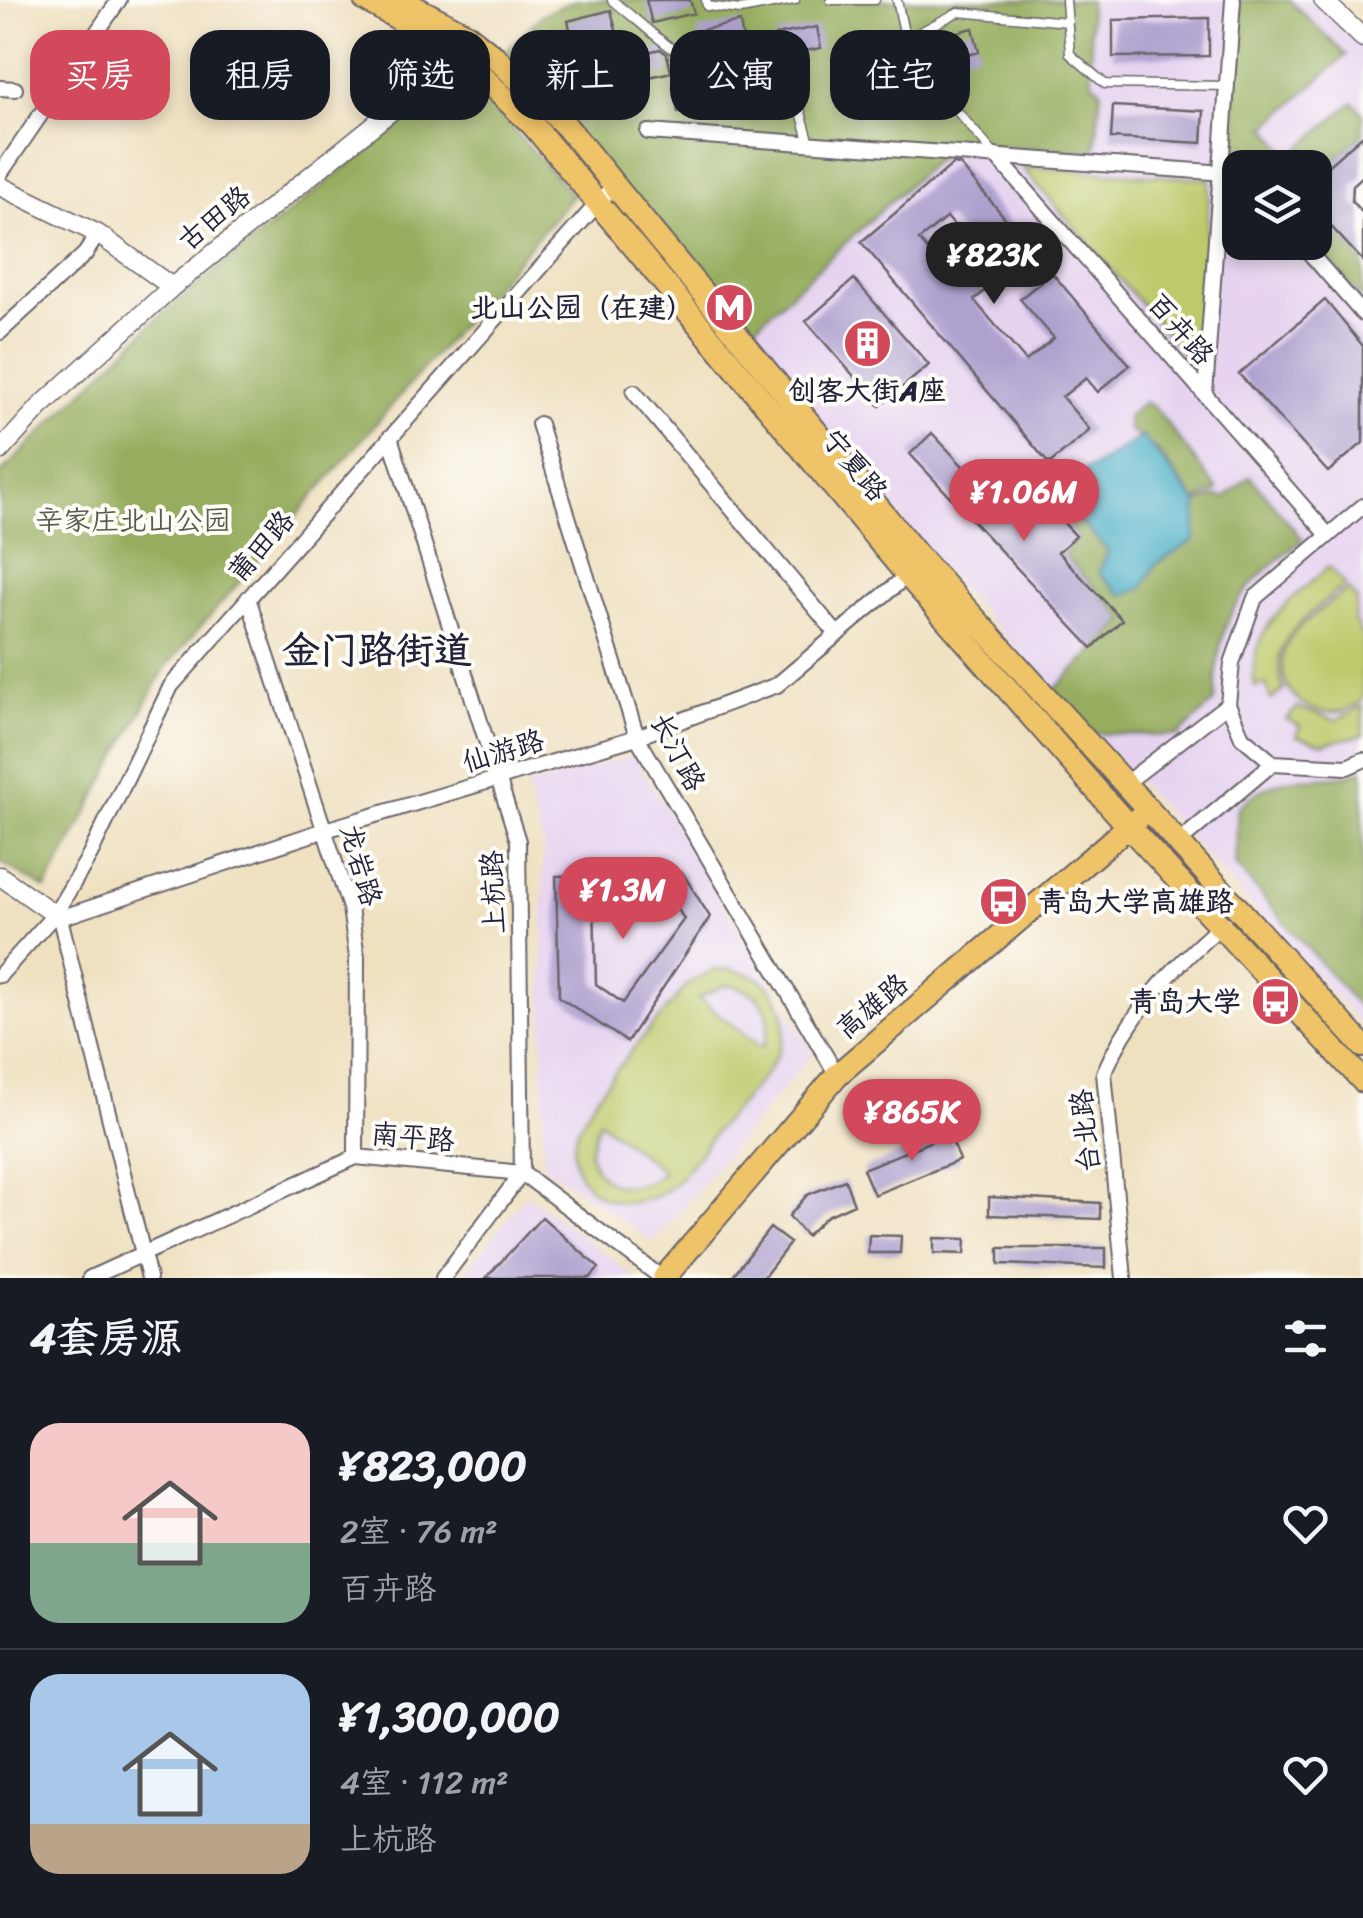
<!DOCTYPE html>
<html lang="zh">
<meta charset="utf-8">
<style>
:root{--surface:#171b24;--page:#20242c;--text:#f1f3f6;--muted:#9ea1a6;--line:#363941;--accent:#d1495b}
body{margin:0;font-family:Sriracha,"LXGW WenKai TC",sans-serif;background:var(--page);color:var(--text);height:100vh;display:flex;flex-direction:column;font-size:38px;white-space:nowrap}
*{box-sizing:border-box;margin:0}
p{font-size:32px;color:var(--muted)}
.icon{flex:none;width:55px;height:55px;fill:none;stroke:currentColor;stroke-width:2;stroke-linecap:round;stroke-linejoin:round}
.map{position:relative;height:1278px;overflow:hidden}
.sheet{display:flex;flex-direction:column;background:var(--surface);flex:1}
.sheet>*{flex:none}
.top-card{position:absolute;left:30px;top:30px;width:1305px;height:90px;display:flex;gap:20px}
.controls{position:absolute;left:1222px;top:150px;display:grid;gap:20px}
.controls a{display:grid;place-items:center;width:110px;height:110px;border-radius:20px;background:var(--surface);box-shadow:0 5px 15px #0003;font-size:50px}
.price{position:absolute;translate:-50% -85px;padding:0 22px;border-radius:35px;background:var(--accent);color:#fff;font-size:32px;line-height:65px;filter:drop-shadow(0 2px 5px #0008)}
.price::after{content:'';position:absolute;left:50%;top:60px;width:30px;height:22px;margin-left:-15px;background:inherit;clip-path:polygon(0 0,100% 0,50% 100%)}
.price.active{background:#222;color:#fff}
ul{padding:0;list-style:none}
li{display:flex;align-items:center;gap:30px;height:250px;padding:0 30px}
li+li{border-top:2px solid var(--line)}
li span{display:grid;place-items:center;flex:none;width:280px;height:200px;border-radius:30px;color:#555}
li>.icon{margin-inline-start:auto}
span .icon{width:120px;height:120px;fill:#fffc;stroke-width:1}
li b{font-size:42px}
h2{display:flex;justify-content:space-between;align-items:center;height:120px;padding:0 30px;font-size:42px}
.pill{padding:0 35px;border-radius:30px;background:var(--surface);box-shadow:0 5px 15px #0003;font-size:35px;line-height:90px}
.pill.active{background:var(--accent);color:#fff}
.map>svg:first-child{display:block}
.built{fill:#e6d3f0;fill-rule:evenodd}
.green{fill:#bdc96b;stroke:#707653;stroke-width:2.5;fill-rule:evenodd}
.forest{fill:#96ad5f;stroke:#5c684d;stroke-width:2.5}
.water{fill:#48adc7;stroke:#356881;stroke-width:2.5}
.building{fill:#afa1cf;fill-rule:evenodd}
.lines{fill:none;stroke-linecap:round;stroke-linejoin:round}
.service-casing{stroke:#6a646a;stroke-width:11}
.minor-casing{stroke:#6a646a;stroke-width:18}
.tertiary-casing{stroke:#6a646a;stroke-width:21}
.primary-casing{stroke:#6a646a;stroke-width:26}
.service{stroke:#fff;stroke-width:8}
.minor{stroke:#fff;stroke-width:14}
.tertiary{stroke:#fff;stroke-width:18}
.primary{stroke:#efc469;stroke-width:22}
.labels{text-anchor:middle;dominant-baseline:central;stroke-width:8;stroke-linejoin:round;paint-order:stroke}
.street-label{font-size:28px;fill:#22223b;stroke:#fdfcf7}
.poi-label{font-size:28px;font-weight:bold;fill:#22223b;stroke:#fdfcf7;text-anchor:end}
.park-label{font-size:28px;fill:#585c4c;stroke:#fdfcf7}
.district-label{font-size:38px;font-weight:bold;fill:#22223b;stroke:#fdfcf7}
</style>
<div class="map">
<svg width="1363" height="1278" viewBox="0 0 1363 1278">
<rect width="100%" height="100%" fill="#fdfcf7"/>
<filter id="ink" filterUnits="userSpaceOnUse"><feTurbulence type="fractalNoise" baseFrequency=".01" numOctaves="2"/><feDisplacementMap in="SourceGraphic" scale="20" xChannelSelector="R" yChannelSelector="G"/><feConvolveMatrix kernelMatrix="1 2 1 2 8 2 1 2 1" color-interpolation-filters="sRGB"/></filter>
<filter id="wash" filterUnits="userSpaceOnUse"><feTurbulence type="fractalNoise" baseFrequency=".0048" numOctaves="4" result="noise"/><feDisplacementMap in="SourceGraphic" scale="40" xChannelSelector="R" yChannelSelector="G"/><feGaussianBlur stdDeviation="2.25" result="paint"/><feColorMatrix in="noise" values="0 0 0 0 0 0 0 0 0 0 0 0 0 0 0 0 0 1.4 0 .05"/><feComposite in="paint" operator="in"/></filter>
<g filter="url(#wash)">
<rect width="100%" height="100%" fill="#efe0c0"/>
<path class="built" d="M594 0H1315L1363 45V1027L940 566 506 51 526 32ZM1240 168H1315V242H1240Z
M634 756 813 1053 653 1242 543 1166V843L526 786Z
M526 1194 636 1278H461Z"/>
<path class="green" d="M1022 167 1210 179 1199 371Z
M1329 567 1345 585C1310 615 1263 639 1284 690L1271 700 1266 684 1255 687C1245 630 1291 600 1329 567Z
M1348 589 1357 600 1354 620 1363 639V700C1326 732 1269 697 1285 649 1293 625 1329 605 1348 589Z
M1363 706V735L1323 744 1296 736 1300 726 1286 719 1298 708 1336 720Z
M728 969C750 973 767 978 778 999 804 1048 748 1092 719 1127 703 1147 686 1177 665 1191 642 1206 607 1208 588 1186 576 1173 570 1155 575 1137 588 1095 658 1021 688 984L712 971ZM725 985C762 988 778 1015 762 1048L698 998ZM599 1121 663 1171V1172C634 1195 599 1191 589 1152Z"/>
<path class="forest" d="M576 0H1089L1092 82 1101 89 1095 152 959 144 933 162 747 334 506 51 543 14Z
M1240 0H1289L1346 55 1267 127 1290 157 1353 102 1363 113V135L1315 177V168L1248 167 1229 160Z
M455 67 573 195 165 668 46 889 0 862V474L166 310 411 116Z
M1315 209 1363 261V300L1313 243Z
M1144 402 1155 408 1218 490 1196 501 1158 451 1129 430 1127 417Z
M1250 476 1303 540C1235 593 1218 612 1215 701L1178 736 1091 733 1053 691 1125 620 1063 554 1079 537 1042 498 1056 495 1108 551 1099 573 1142 589 1155 565 1194 540 1197 503 1216 496 1225 498Z
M1363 769V1012L1235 865 1238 807C1290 761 1313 790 1363 769Z"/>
<path class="water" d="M1142 436 1197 503 1195 540 1155 565 1142 589 1122 595 1099 573 1108 551 1056 495 1064 477 1093 467Z"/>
<g id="blocks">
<path class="building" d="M646 0H690L694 13 652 23Z
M611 10 617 34 574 45 568 21Z
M1209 18V56L1113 57V20Z
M740 22 744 45 702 54 697 31Z
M817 27 821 48 780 56 776 35Z
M973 28 979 52 941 62 934 38Z
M883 34 888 56 850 64 845 43Z
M660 49 667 54 671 72 628 82 622 58Z
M712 79 720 82 724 103 678 112 673 86Z
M780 87 786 109 743 119 738 97Z
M1113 106 1204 111 1202 143 1111 138Z
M1363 135V176L1353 185 1352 202 1363 213V261L1315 209V177Z
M953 164 960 165 1033 251 974 300 1026 361 1054 338 1020 299 1052 273 1130 365 1098 392 1086 378 1062 397 1090 430 1049 464 861 242ZM947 217 973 247 945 271 919 240Z
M854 279 929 365 880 406 806 321Z
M1325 300 1363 346V443L1328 472 1239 374Z
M932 433 1019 526 1044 502 1076 536 1058 552 1122 620 1092 648 910 454Z
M682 872 710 917 627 1042 559 997 556 876ZM671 898 684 919 623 1003 596 984 594 900Z
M949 1134 960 1160 874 1195 863 1169Z
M845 1180 854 1204 827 1216 806 1236 789 1216 807 1195Z
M989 1197 1100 1203V1219L989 1215Z
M542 1217 599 1268 590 1278H486Z
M770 1228 790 1243 763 1278H731Z
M869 1235 901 1236 900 1253H868Z
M934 1238 966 1239 965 1254 934 1253Z
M999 1248H1106V1268L999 1264Z"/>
</g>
</g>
<g filter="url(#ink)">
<use href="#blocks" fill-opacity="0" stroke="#6a646a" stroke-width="2.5"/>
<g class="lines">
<defs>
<path id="service" d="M612 0C646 26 692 75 737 77 760 78 764 65 790 75L810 143
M706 0 707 6 740 10 795 0
M831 0H875
M897 0 909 56 996 156
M1066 0 1070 54 1105 84 1227 86
M905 40 958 12 1068 22"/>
<path id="minor" d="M0 88 15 89
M648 132 1240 174
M996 156 1328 535
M0 174 119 0
M1300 242 1363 314
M0 332 85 254 98 234
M634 392 837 634
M1205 394 1233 0
M539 424 637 737 837 1075
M390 437 518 841 522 1173 443 1278
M248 598 350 908 357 957 356 1157
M1228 704 1242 737 1273 763
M1126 783 1228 704 1232 663 1255 598 1363 506
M1178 843 1273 763 1347 767 1363 760
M0 975 55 914 90 855 171 686 613 186
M90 1278 356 1157 522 1173 662 1278
M149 1278 60 918 325 830 637 737 777 685 910 573
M1124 1278 1104 1073C1131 1011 1173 967 1224 923"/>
<path id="tertiary" d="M1323 0 1363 38
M0 186 98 234 172 287
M0 451 41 406 172 287 416 91 462 40
M0 876 60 918"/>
<path id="primary" d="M365 0 454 50 533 125 903 570 1129 827 1363 1081
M401 0 466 34 495 57 566 126 918 556 1363 1046
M664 1278 837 1075 1137 819"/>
</defs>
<use href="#service" class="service-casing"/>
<use href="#minor" class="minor-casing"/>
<use href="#tertiary" class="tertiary-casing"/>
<use href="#primary" class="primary-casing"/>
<use href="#service" class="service"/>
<use href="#minor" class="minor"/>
<use href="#tertiary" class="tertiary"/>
<use href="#primary" class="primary"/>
</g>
</g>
<defs>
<symbol id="metro-disc" viewBox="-11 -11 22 22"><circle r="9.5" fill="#d1495b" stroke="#fdfcf7"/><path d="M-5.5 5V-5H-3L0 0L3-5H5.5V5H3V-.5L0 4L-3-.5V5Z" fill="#fff"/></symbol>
<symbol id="building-disc" viewBox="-11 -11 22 22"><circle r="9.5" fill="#d1495b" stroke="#fdfcf7"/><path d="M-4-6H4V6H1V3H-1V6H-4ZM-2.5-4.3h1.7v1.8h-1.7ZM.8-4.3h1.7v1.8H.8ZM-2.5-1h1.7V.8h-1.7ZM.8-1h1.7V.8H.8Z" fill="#fff"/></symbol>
<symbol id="bus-disc" viewBox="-11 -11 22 22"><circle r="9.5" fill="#d1495b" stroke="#fdfcf7"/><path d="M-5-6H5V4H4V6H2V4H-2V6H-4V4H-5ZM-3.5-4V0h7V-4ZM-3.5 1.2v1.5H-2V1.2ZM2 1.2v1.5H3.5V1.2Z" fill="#fff"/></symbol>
</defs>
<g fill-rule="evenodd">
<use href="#metro-disc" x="702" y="280" width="55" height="55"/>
<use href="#building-disc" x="840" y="316" width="55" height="55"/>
<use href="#bus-disc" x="976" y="874" width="55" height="55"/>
<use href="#bus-disc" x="1248" y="974" width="55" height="55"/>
</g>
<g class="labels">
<g class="street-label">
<text transform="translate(214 218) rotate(-39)">古田路</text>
<text transform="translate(1181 329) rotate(49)">百卉路</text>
<text transform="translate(855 465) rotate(50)">宁夏路</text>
<text transform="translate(261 546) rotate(-49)">莆田路</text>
<text transform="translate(503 751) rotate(-17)">仙游路</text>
<text transform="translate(678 752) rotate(62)">长汀路</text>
<text transform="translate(361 865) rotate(74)">龙岩路</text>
<text transform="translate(493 892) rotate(-92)">上杭路</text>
<text transform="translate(872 1006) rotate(-40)">高雄路</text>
<text transform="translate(1085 1131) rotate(-96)">台北路</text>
<text transform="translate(413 1137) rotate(5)">南平路</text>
</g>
<g class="poi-label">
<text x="694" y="307">北山公园（在建）</text>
<text x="867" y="390" text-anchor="middle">创客大街A座</text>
<text x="1038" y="901" text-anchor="start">青岛大学高雄路</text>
<text x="1241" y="1001">青岛大学</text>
</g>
<g class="park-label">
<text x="133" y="520">辛家庄北山公园</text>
</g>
<g class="district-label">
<text x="377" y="650">金门路街道</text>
</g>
</g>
</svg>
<div class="controls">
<a><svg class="icon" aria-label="layers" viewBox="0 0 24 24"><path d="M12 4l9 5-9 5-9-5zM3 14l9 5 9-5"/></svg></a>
</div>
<b class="price active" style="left:994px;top:307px">¥823K</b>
<b class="price" style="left:1024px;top:544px">¥1.06M</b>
<b class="price" style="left:623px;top:942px">¥1.3M</b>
<b class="price" style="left:912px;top:1164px">¥865K</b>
<div class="top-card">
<a class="pill active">买房</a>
<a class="pill">租房</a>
<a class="pill">筛选</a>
<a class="pill">新上</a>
<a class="pill">公寓</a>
<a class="pill">住宅</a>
</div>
</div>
<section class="sheet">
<h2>4套房源<svg class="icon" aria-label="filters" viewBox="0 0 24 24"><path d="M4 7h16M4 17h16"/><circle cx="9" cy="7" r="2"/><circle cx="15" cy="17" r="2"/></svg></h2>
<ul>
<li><span style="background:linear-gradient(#f6c9c9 60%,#7fa58c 0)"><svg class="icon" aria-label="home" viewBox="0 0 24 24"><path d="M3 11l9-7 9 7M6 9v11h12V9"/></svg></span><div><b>¥823,000</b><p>2室 · 76 m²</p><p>百卉路</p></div><svg class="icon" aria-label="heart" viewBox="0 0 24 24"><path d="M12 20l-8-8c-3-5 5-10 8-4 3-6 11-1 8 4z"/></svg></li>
<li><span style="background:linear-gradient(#a9c7e8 75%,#b9a48a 0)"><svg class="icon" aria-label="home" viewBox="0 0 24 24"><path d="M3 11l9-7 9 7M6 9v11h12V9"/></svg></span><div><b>¥1,300,000</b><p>4室 · 112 m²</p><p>上杭路</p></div><svg class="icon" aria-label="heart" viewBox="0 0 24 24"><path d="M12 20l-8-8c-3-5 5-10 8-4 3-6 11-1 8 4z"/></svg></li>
</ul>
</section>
